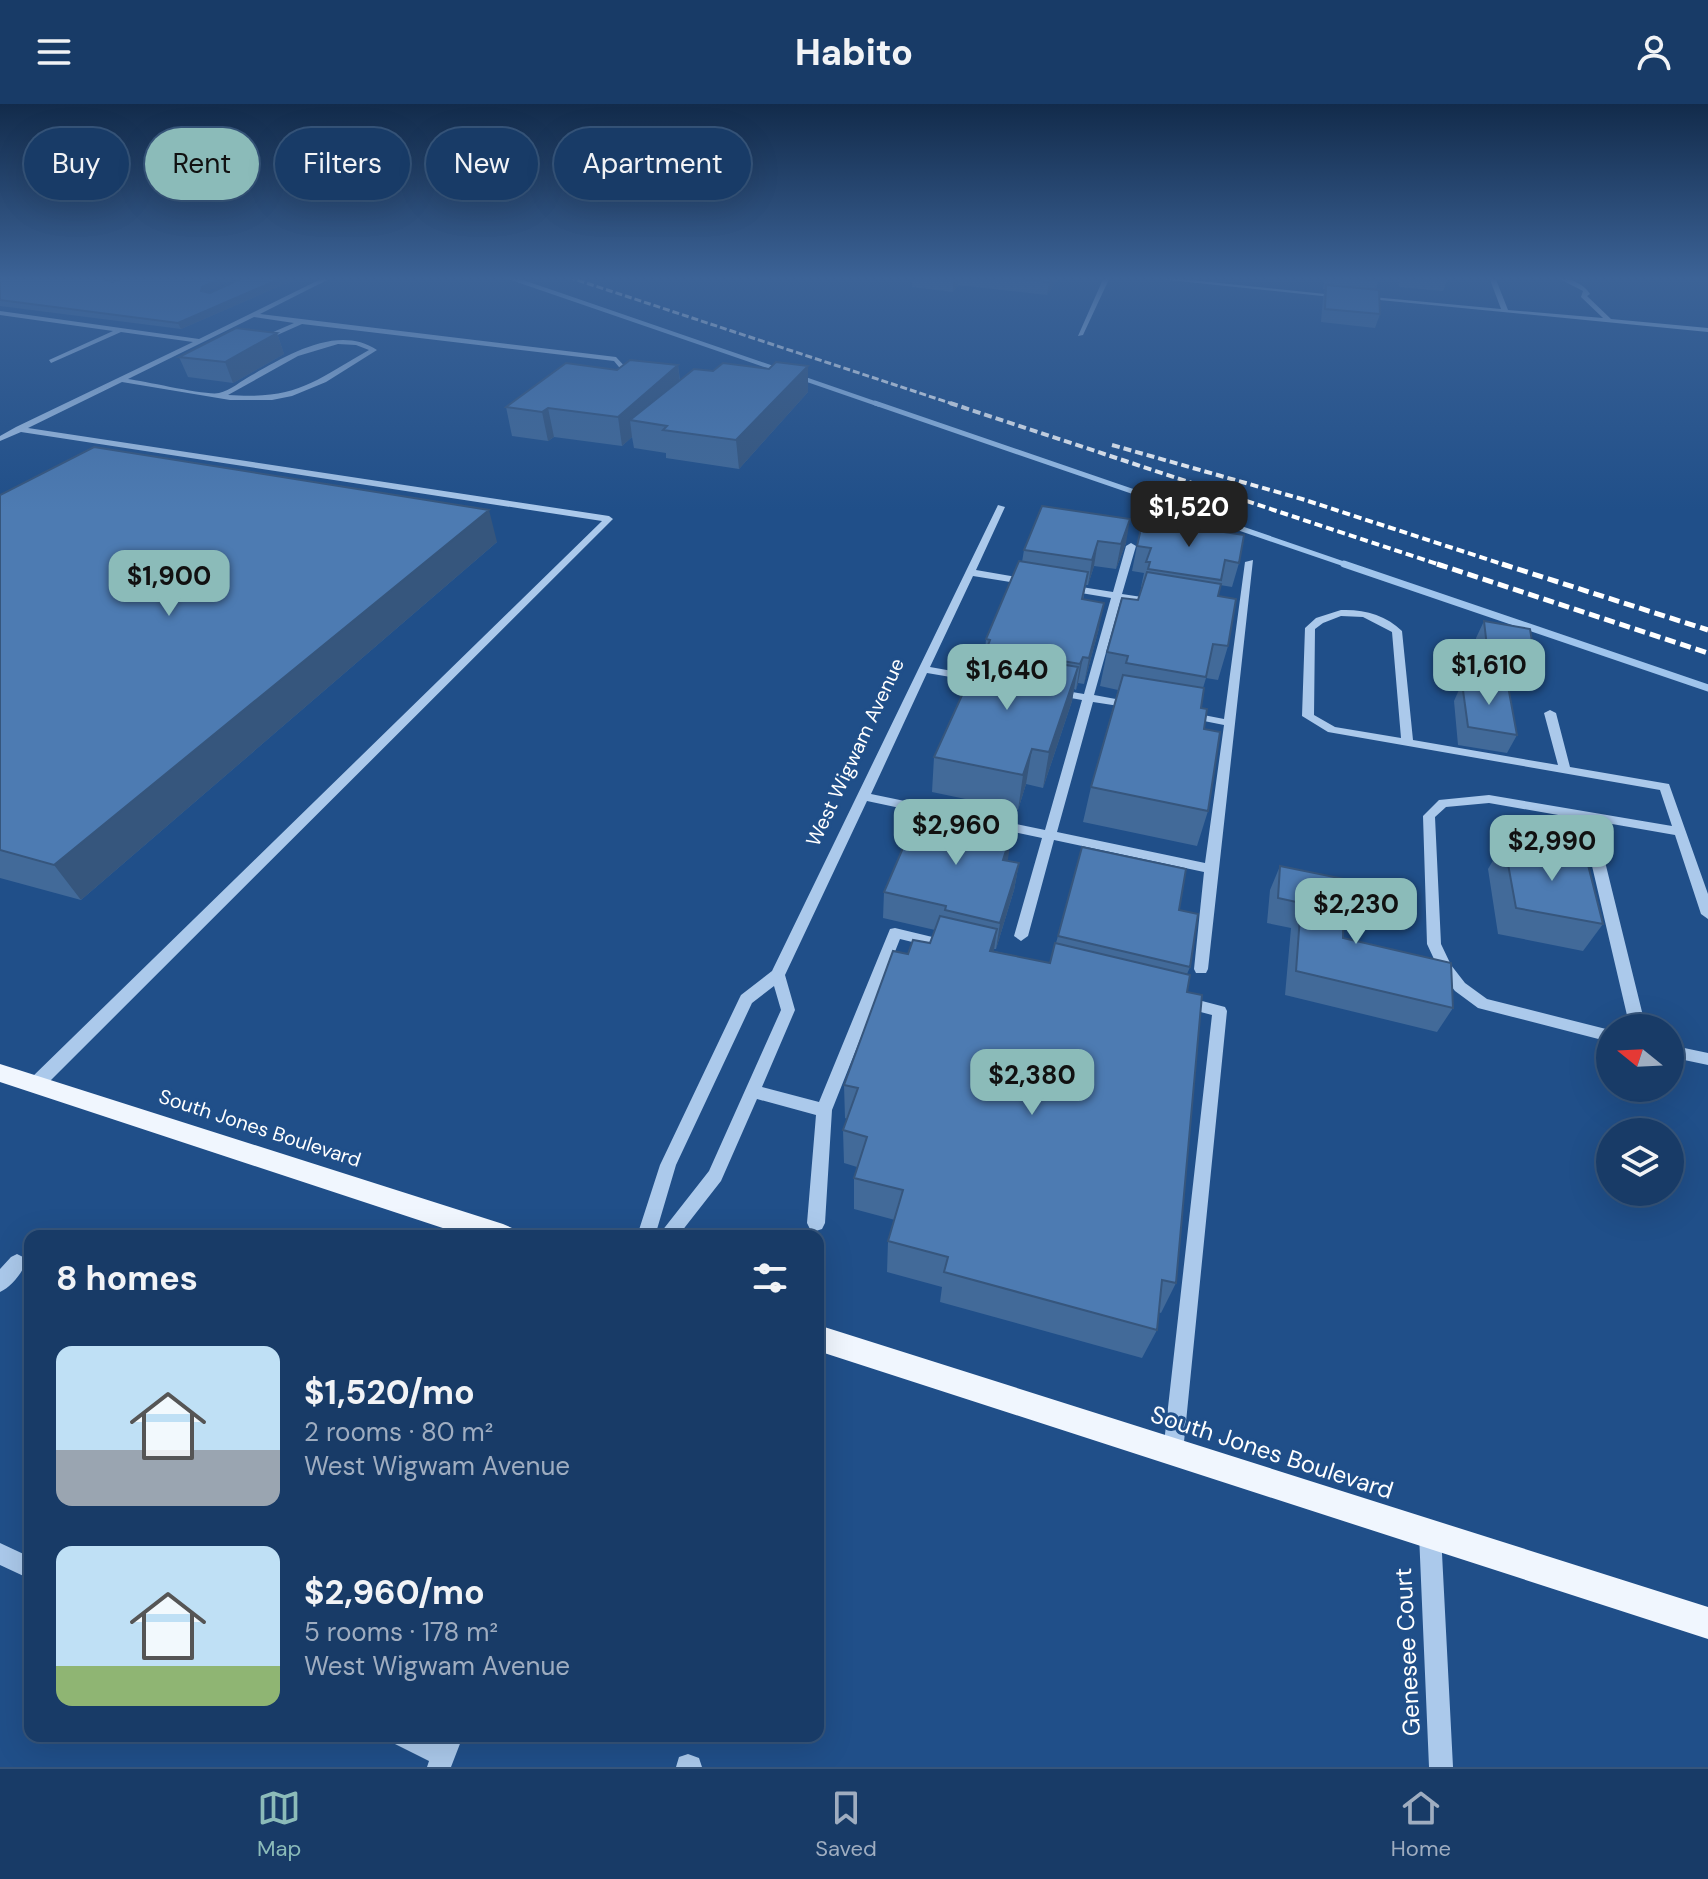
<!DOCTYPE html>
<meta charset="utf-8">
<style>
:root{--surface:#183b67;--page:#254670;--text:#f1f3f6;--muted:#9fadc0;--line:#36557b;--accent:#8bbbb9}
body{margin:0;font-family:"DM Sans",sans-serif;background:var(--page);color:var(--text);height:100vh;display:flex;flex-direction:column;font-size:30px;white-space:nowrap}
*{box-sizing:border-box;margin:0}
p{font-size:26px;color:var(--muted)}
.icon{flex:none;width:44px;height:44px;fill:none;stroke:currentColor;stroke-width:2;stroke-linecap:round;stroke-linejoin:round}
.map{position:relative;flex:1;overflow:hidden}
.drawer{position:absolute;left:24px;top:1126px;width:800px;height:512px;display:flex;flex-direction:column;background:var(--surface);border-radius:16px;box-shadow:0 8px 32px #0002,0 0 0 2px var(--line)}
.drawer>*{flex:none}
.guide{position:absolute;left:24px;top:24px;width:800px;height:72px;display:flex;gap:16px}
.needle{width:52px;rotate:288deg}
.controls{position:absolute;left:1596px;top:910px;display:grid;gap:16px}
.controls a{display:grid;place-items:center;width:88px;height:88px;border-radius:50%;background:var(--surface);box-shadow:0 8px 32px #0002,0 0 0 2px var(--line);font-size:40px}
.price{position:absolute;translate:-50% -68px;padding:0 18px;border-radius:16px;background:var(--accent);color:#111;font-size:26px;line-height:52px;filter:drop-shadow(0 2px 4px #0008)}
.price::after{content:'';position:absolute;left:50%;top:48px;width:24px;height:18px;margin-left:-12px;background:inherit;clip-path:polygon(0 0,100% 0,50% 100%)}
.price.active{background:#222;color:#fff}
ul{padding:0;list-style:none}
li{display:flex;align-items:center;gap:24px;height:200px;padding:0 32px}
li span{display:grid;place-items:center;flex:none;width:224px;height:160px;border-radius:16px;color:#555}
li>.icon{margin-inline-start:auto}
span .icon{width:96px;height:96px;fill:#fffc;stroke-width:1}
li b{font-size:34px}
h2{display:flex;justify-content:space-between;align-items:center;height:96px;padding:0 32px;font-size:34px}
.chip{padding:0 28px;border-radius:36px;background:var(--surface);box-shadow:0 8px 32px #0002,0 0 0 2px var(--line);font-size:28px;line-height:72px}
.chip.active{background:var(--accent);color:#111}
header{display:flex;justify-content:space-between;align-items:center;height:104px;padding:0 32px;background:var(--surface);font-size:36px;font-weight:800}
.menu{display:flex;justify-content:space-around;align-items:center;height:112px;border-top:2px solid var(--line);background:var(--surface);font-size:22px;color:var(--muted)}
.menu a{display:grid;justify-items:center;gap:4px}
.menu .active{color:var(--accent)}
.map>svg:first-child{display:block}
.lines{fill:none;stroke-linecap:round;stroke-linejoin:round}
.stream-far2{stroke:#9fc4ec;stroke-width:4}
.stream-far1{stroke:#9fc4ec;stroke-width:5}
.stream{stroke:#9fc4ec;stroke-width:7}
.minor{fill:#abc9eb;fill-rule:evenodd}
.major{fill:#f0f6fe;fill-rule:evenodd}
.rail-far2{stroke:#fff;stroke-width:3;stroke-dasharray:7 3;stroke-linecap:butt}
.rail-far1{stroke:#fff;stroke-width:4;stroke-dasharray:8 4;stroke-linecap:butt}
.rail{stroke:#fff;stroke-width:5;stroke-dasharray:11 5;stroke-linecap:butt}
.wall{fill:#426a99}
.shaded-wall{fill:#36567d}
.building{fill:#4d7bb2;stroke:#36567d;stroke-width:2}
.labels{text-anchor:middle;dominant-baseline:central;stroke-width:6;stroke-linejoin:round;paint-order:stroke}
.street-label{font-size:20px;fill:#fff;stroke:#204f89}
.near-street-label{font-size:24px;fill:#fff;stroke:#204f89}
</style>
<header><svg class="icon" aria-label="menu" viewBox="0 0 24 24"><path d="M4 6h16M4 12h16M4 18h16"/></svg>Habito<svg class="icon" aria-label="person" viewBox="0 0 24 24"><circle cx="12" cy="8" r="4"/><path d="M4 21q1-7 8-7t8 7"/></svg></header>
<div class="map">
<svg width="1708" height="1663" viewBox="0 0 1708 1663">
<rect width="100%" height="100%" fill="#204f89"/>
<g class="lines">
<path class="stream-far2" d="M508 173 782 267
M799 273 880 301"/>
<path class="stream-far1" d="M875 299 1350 462"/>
<path class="stream" d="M1344 460 1708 584"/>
<path class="minor" d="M325 173H333L260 210 616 253 628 266 640 269 636 271 624 269 614 257 302 220 275 232 259 235 257 232 271 229 294 219 254 213 128 275C145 277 207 292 219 289 230 287 242 276 252 271 288 251 338 220 377 246L326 278 292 292 272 296H230L122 278 28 324 609 412 613 415 42 985 36 987 30 985 28 980 30 975 602 417 21 328 0 337V332L16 323 193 238 121 228 51 259 49 256 113 227 0 211V207L199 235ZM338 240 356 241 369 246C313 278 296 296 228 291L298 252Z
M1104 173H1110L1083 231 1078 232Z
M1140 173H1161L1344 192 1341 194Z
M1489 173H1495L1508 206 1603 214 1581 193 1583 187 1556 173C1567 173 1585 180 1590 190L1587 192 1611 215 1708 224V228L1359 194 1362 192 1501 205Z
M998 401 1005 403 976 466 1029 475 1034 478 1029 481 973 472 930 563 986 573 991 576 986 579 927 569 871 690 1045 726 1082 596 1054 591 1049 588 1054 585 1084 590 1111 494 1069 487 1064 484 1069 481 1113 488 1126 442 1131 439 1136 442 1122 490 1155 495 1160 498 1155 501 1121 495 1094 591 1132 598 1138 601 1132 604 1093 598 1057 728 1205 759 1224 621 1184 613 1182 611 1188 608 1224 615 1245 458 1253 456 1208 865 1206 869H1196L1194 865 1204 768 1054 736 1028 832 1021 837 1014 832 1042 734 867 697 785 871 795 906 762 983 819 998 890 825 895 824 949 837 956 842 949 847 900 835 832 1006 825 1119 822 1125 816 1127 810 1125 807 1119 816 1011 757 995 721 1077 678 1132H658L709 1067 781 906 774 882 752 899 676 1061 655 1132H637L660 1061 739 895 741 891 772 867Z
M1341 506C1364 505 1386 511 1402 527L1413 636 1558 661 1544 609 1550 606 1556 609 1570 663 1669 680 1708 790V815L1701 810 1675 731 1595 717 1646 924H1630L1581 715 1489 699 1446 703 1435 713 1441 840 1451 861 1465 879 1487 895 1610 926V938L1478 904 1455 887 1440 868 1427 840 1423 712 1439 696 1489 691 1672 722 1660 686 1328 628 1302 612 1305 524 1316 514ZM1341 512 1363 513 1392 528 1401 634 1335 623 1314 611 1315 525 1323 519Z
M1183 892 1225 903 1227 907 1183 1348 1180 1355 1173 1358 1166 1355 1163 1348 1212 911 1178 902 1176 898 1178 894Z
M1670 941 1708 949V961L1670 953Z
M17 1150 23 1153 26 1159C21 1170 11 1183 0 1188V1165L11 1153Z
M1430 1419 1438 1422 1441 1430 1453 1663H1429L1419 1430 1422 1422Z
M0 1439 30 1453V1475L0 1461Z
M391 1632H430L438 1636 439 1632H463L451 1663H427L429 1657 395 1640Z
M688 1650 699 1654 702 1663H676L679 1653Z"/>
<path class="major" d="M0 960 503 1120 512 1124 516 1132H467L0 978Z
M818 1221 1708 1503V1535L818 1247Z"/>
<path class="rail-far2" d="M568 173 956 301"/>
<path class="rail-far1" d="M950 299 1443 462
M1112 341 1302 395 1508 462"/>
<path class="rail" d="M1437 460 1708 549
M1502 460 1708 526"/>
</g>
<path class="wall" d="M0 173H120L110 178H113L126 173H239L206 188 210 189 245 173H301L181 225 0 202Z
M913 173H1059L1047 191 958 181 953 188 912 183Z
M1325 173H1378V177L1376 186 1380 210 1375 224 1321 218 1323 194 1325 185H1323Z
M1398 173H1448V174L1443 187 1399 183Z
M277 229 284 250 233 279 188 273 179 253Z
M678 261 680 276 713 267 808 262V288L739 365 666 354V349L634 344 632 333 622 342 554 333 548 337 512 332 506 303 617 266Z
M0 391 497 438 81 796 0 774Z
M1042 402 1126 439 1116 465 1094 462 1088 481H1086L1083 496 1099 524 1084 580 1078 579 1076 586 1074 585 1072 597 1043 684 1026 680 1018 706 932 688 934 653 985 547 986 535 1022 458 1024 446Z
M1137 442 1239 459 1232 483 1220 481 1218 492 1228 542 1218 576 1206 574 1203 584 1201 604 1204 625 1208 707 1197 742 1083 718 1091 683 1118 586 1100 582 1107 548 1138 496 1142 483H1141L1144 469 1132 467Z
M1484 517 1537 568 1528 586 1508 582 1517 631 1507 649 1458 641 1454 597 1462 579 1465 580 1467 575 1480 577 1476 534Z
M1504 738 1603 820 1583 847 1498 830 1488 765Z
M1008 757 1019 759 1014 786 996 845H994V847L1050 859 1058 832 1179 806 1190 863 1187 870V888L1176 1179 1161 1209 1158 1208 1157 1226 1142 1254 940 1198 942 1183 887 1168 888 1137 895 1116 854 1105V1074L857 1063 844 1059 843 1026 847 1015 845 1014 844 981 930 839 935 826 883 814 884 788Z
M1280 762 1343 834 1453 904 1437 928 1285 891 1291 824 1267 819 1270 786Z"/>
<path class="shaded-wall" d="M106 173H120L109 178 105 176Z
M224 173H239L205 189 201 187 202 183Z
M284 173H301L181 225 178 219Z
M955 173H959L958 181 953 188V175Z
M1052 173H1059L1047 191 1049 178Z
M277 229 284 250 233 279 225 258Z
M678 261 681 289 630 316 632 333 622 342 618 313Z
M808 262V288L739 365 736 336Z
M548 304 554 333 548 337 542 308Z
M489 406 497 438 81 796 54 761Z
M1130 415 1126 439 1116 465 1121 440Z
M1098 437 1094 462 1088 481 1092 456Z
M1104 499 1099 524 1084 580 1089 554Z
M1083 553 1078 579 1076 586 1080 560Z
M1078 563 1072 597 1043 684 1049 648Z
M1032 645 1026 680 1018 706 1023 671Z
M1012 728 1008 755 999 783 1003 756Z
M1019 759 1014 786 996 845 1000 819Z
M997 825 992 860 990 847Z"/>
<path class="building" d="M0 173H106L105 176 113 178 126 173H224L202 183 201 187 210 189 245 173H284L178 219 0 196Z
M932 173H955L953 175Z
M999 173H1052L1049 178Z
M1330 173H1378V177Z
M1326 181 1379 186 1380 210 1325 205Z
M236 224 277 229 225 258 179 253Z
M630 256 678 261 618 313 548 304 542 308 506 303 566 259 617 266Z
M776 258 808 262 736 336 663 326 667 322 630 316 694 265 713 267 723 259 769 265Z
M94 343 489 406 54 761 0 746V391Z
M1042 402 1130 415 1121 440 1098 437 1092 456 1024 446Z
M1143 416 1244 431 1239 459 1225 456 1221 476 1148 465 1150 458H1146L1151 444 1137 442Z
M1019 457 1088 468 1082 495 1104 499 1089 554 1083 553 1080 560 987 544 990 536 986 535Z
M1147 468 1221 480 1218 492 1236 495 1228 542 1213 540 1206 573 1126 559 1128 552 1107 548 1122 494 1138 496Z
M1484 517 1530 525 1537 568 1489 560Z
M982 547 1078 563 1049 648 1032 645 1023 671 934 653Z
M1123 571 1204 584 1201 604 1207 605 1204 625 1220 628 1208 707 1091 683Z
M1467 575 1508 582 1517 631 1468 623 1462 579 1468 580Z
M918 709 1012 728 1003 756 1019 759 1000 819 945 806 946 802 884 788Z
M1504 738 1586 753 1603 820 1516 804Z
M1082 743 1186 765 1179 806 1198 810 1190 863 1058 832Z
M1280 762 1344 775 1343 834 1451 859 1453 904 1296 867 1301 799 1278 794Z
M940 812 997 825 990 847 1050 859 1055 839 1190 871 1187 888 1202 891 1176 1179 1162 1176 1157 1226 944 1168 948 1153 888 1137 903 1086 854 1074 867 1033 843 1026 858 984 844 981 893 847 908 850 913 836 930 839Z"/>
<linearGradient id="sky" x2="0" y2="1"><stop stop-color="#122b4b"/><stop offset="0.43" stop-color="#3c6397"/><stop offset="1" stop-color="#3c6397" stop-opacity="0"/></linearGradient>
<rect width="1708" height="406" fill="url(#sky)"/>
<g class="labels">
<g class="street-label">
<text transform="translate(855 648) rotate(-65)">West Wigwam Avenue</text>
<text transform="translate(260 1024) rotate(18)">South Jones Boulevard</text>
</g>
<g class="near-street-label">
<text transform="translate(1272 1348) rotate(18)">South Jones Boulevard</text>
<text transform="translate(1407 1548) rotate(-93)">Genesee Court</text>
</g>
</g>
</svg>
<div class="controls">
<a><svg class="needle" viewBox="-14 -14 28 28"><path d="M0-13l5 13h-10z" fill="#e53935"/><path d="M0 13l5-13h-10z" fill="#9fadc0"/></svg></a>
<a><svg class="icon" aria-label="layers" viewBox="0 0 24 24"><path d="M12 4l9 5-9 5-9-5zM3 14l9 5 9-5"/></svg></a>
</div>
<b class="price active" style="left:1189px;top:445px">$1,520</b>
<b class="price" style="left:169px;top:514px">$1,900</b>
<b class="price" style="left:1489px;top:603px">$1,610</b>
<b class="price" style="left:1007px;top:608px">$1,640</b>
<b class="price" style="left:956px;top:763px">$2,960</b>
<b class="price" style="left:1552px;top:779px">$2,990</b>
<b class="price" style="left:1356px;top:842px">$2,230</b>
<b class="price" style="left:1032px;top:1013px">$2,380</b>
<div class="guide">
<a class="chip">Buy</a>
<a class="chip active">Rent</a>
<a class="chip">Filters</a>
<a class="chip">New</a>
<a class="chip">Apartment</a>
</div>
<section class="drawer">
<h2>8 homes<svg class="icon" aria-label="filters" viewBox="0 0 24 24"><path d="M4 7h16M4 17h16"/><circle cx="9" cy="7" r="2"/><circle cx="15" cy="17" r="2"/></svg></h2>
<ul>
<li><span style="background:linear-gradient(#bfe0f5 65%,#9aa5b1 0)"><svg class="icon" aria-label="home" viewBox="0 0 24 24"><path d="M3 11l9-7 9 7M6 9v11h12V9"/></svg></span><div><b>$1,520/mo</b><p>2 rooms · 80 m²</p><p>West Wigwam Avenue</p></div></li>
<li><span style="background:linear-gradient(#bfe0f5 75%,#8fb573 0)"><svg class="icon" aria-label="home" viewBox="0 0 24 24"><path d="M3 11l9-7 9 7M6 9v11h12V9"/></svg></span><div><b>$2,960/mo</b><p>5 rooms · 178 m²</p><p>West Wigwam Avenue</p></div></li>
</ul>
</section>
</div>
<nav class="menu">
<a class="active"><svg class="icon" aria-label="map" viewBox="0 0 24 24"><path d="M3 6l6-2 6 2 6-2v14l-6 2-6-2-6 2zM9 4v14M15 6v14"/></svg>Map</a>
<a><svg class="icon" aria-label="saved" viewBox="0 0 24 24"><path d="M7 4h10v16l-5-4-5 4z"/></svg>Saved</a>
<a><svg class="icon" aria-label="home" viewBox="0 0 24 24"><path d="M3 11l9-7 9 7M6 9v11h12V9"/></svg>Home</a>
</nav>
